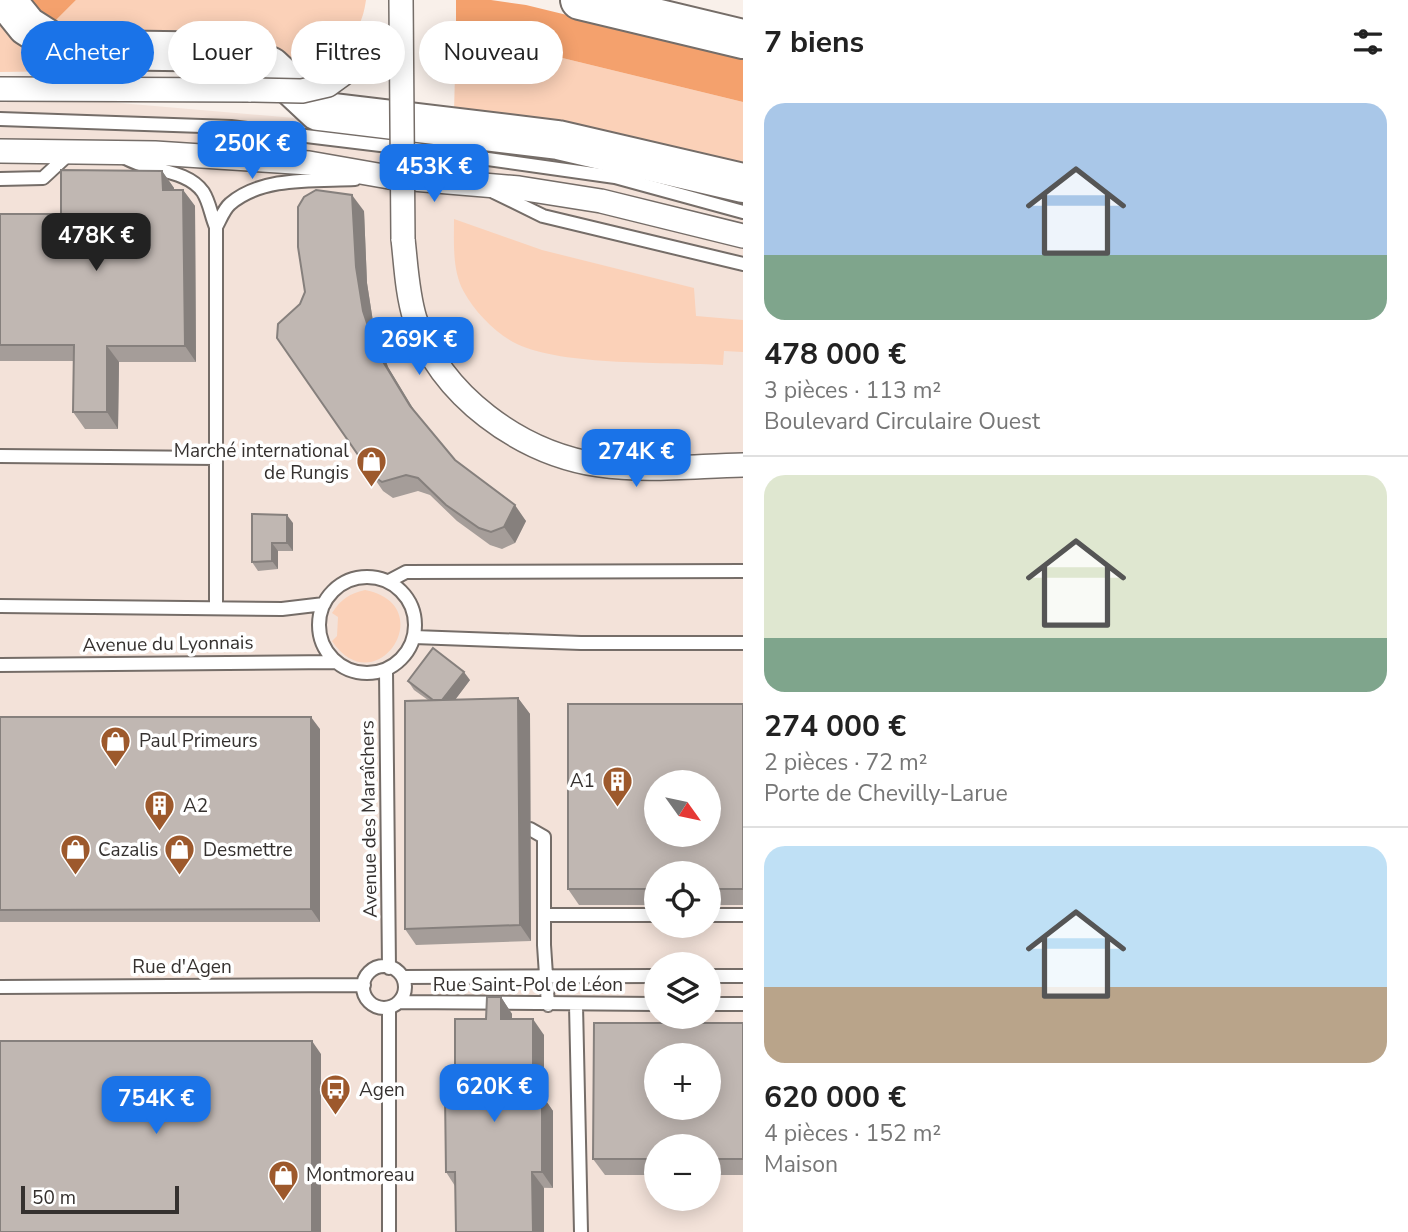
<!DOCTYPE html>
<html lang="fr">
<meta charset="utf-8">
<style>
:root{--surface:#fff;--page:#f6f6f6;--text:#222;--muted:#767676;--line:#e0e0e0;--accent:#1a73e8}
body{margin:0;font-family:"Nunito Sans",sans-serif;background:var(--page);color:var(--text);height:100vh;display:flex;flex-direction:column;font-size:26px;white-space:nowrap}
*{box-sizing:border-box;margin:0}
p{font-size:23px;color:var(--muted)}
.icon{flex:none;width:38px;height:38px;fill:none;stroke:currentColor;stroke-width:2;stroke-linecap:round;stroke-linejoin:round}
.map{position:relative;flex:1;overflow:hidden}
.side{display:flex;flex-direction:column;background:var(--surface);width:665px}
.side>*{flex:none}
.banner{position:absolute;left:21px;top:21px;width:616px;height:63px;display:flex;gap:14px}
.needle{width:46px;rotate:123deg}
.fabs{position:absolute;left:644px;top:770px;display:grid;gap:14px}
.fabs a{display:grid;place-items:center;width:77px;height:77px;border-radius:50%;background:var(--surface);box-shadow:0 4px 18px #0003;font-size:35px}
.scale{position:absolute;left:21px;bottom:18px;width:158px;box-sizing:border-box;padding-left:7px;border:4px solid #35312f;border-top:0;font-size:19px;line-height:24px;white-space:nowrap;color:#35312f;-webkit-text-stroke:5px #fff;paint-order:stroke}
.price{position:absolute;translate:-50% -60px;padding:0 16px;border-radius:14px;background:var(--accent);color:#fff;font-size:23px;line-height:46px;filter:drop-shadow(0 2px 4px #0008)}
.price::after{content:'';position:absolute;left:50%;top:42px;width:21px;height:16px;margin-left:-10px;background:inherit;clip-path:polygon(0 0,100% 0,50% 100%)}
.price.active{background:#222;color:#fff}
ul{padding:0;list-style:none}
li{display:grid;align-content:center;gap:14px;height:371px;padding:0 21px}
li+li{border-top:2px solid var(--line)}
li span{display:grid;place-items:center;height:217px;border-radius:21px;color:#555}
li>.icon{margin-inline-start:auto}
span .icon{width:126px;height:126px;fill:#fffc;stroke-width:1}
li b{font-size:30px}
h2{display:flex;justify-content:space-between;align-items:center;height:84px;padding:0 21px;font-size:30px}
.chip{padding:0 24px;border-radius:32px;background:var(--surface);box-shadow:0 4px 18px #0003;font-size:24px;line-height:63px}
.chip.active{background:var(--accent);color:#fff}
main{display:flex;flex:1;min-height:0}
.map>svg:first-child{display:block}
.built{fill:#f3e2d9;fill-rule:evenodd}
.green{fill:#fbd1b8}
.forest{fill:#f4a16d}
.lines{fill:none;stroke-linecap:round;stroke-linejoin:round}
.service-casing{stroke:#756d68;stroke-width:16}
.minor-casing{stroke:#756d68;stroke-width:26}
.motorway-casing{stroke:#756d68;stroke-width:42}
.service{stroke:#fff;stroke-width:12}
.minor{stroke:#fff;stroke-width:23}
.motorway{stroke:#fff;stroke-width:38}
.minor-bridge-casing{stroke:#756d68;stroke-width:26;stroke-linecap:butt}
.minor-bridge{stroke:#fff;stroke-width:23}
.wall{fill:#a59d99}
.shaded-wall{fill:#86807d}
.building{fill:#c0b7b2;stroke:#86807d;stroke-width:2;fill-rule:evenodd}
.labels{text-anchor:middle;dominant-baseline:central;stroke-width:7;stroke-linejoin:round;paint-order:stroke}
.poi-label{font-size:19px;fill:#35312f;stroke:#fff;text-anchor:start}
.street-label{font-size:19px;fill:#35312f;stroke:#fff}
</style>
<main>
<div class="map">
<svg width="743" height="1232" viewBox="0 0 743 1232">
<rect width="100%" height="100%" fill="#f9f0ea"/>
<path class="built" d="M0 101 108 102 319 120 465 138 743 195V1232H0ZM656 782H709V835H656ZM656 873H709V926H656ZM656 964H709V1017H656ZM656 1055H709V1108H656ZM656 1146H709V1199H656Z"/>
<path class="green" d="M76 0H366C361 39 337 56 303 69L102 41 48 28Z
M0 16 228 69 0 72Z
M456 32 743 102V170L454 113Z
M454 219 542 250 694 288 696 316 743 320V352L724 351 723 365C670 362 562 366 517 344 496 334 475 312 464 292 452 271 454 243 454 219Z
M365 590C442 605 376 706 332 641L337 636 338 617 332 613C341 599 349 594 365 590Z"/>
<path class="forest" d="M23 0H76L48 28Z
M456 0H491L526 5 743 58V102L456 32Z"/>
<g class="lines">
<defs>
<path id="service" d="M0 119 231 127 438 152 615 177 743 212
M124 157C147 172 186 168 203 192 210 203 211 216 216 227V608
M0 179 43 178 70 153
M494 192 543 216 743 264
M216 227C220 220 224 209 230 204 262 176 316 181 355 179
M0 456 216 458
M319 625a48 48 0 1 1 96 0a48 48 0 1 1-96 0Z
M389 581 406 572 743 571
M0 606 282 609 324 604
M414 637 581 643H743
M0 665 336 662
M386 670 389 968
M530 829 544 837V945L548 1005
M545 915H656
M709 915H743
M363 987a21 21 0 1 1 42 0a21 21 0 1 1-42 0Z
M709 976H743
M403 977 656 976
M0 987 364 985
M399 1002 656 1004
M709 1004H743
M576 1005 581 1232
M389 1009V1232"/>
<path id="minor" d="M0 89 251 90
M0 151 155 153 309 163 389 177 519 188 601 201 743 236
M403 239C406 265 407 293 415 319 441 396 520 453 599 465 645 472 696 466 743 465"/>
<path id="motorway" d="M6 0 27 26 60 47 89 50 239 52 271 67 318 111 558 140 743 183
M580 0 743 39"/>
</defs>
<use href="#service" class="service-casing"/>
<use href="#minor" class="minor-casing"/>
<use href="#motorway" class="motorway-casing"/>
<use href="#service" class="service"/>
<use href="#minor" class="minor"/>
<use href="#motorway" class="motorway"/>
<defs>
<path id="minor-bridge" d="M401 0 403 239
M251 90 302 91 328 85 401 32"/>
</defs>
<use href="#minor-bridge" class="minor-bridge-casing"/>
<use href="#minor-bridge" class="minor-bridge"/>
</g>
<path class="wall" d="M162 171 174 188V190H183L195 206 196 362H119L118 429H85L73 412 74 361H0V214H61Z
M364 211 367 283 374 328 388 367 416 413 455 460 526 521 515 543 502 549 490 545 457 521 430 495 418 491 393 498 383 491 277 338 300 304 305 292Z
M293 523V551H278V569L258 571 252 562Z
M470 680 455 700 518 698 530 714 531 941 416 945 405 929 428 700 414 690 408 681Z
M743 704V905H709V873H656V905H579L568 889Z
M0 717 320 729V922H0Z
M501 997 512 1014V1019L544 1035V1098L553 1111V1188L455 1186 446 1172 455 1095Z
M743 1023V1175H709V1146H656V1175H605L593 1159Z"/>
<path class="shaded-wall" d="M162 171 174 188V206L163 190Z
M183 190 195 206 196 362 185 346Z
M352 195 364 211 367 283 374 328 388 367 421 422 410 406 376 350 363 311 356 267Z
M107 346 119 362 118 429 107 412Z
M515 505 526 521 515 543 504 527Z
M287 515 293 523V551L287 543Z
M272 543 278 551V569L272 561Z
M464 672 470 680 445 713 439 705Z
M518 698 530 714 531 941 520 925Z
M311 717 320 729V922L311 909Z
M501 997 512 1014V1035L501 1019Z
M533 1019 544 1035V1098L553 1111V1188L542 1172 533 1094Z
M312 1041 321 1054V1232H312Z
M532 1172 544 1188V1232H533Z"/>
<path class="building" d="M61 170 162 171 163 190H183L185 346H107V412H73L74 345H0V214H61Z
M316 190 352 195 356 267 363 311 376 350 410 406 455 460 515 505 504 527 491 532 479 528 446 505 418 478 406 475 382 482 372 475 277 338 278 324 300 304 305 292 298 247V207L304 197Z
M252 514 287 515V543H272V561L252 562Z
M433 648 464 672 442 700H433L408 681Z
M518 698 520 925 405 929V701Z
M568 704H743V889H709V873H656V889H568ZM656 782H709V835H656Z
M0 717H311V909L0 910Z
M487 997H501V1019H533V1094L542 1095V1172H532L533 1232H456L455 1172H446L445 1095H455V1019H486Z
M594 1023H743V1159H709V1146H656V1159H593ZM656 1055H709V1108H656Z
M0 1041H312V1232H0Z"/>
<defs>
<symbol id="shop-pin" viewBox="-11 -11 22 30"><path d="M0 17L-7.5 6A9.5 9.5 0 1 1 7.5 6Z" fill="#9d592c" stroke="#fff"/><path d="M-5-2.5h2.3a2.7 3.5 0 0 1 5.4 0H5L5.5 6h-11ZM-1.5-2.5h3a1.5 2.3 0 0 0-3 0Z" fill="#fff"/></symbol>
<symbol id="building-pin" viewBox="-11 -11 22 30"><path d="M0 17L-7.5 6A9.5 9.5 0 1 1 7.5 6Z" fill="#9d592c" stroke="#fff"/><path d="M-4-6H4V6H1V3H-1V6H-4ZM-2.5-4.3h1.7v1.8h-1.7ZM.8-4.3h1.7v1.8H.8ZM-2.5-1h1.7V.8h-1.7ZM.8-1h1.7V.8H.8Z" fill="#fff"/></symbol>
<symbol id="bus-pin" viewBox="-11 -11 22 30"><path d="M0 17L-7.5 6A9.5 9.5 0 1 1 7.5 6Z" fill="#9d592c" stroke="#fff"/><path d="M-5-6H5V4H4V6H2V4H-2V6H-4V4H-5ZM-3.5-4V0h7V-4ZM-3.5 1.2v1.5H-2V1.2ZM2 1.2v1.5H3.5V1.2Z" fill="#fff"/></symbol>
</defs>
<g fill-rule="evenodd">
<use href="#shop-pin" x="354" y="444" width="35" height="47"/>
<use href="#shop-pin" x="98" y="724" width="35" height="47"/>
<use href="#building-pin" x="600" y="764" width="35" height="47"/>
<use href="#building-pin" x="142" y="788" width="35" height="47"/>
<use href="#shop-pin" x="58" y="832" width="35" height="47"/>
<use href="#shop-pin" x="162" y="832" width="35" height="47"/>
<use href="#bus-pin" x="318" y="1072" width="35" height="47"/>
<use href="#shop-pin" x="266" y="1158" width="35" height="47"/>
</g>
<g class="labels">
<g class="poi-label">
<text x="349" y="451" text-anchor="end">Marché international<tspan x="349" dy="22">de Rungis</tspan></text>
<text x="139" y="741">Paul Primeurs</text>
<text x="595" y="781" text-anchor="end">A1</text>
<text x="183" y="806">A2</text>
<text x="98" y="850">Cazalis</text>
<text x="203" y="850">Desmettre</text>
<text x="359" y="1090">Agen</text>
<text x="306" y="1175">Montmoreau</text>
</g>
<g class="street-label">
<text transform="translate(168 644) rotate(-1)">Avenue du Lyonnais</text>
<text transform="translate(369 819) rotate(-91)">Avenue des Maraîchers</text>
<text x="182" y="967">Rue d'Agen</text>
<text x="528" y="985">Rue Saint-Pol de Léon</text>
</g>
</g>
</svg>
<div class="fabs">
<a><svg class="needle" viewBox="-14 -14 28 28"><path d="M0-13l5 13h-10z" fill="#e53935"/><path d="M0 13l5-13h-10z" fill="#767676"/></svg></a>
<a><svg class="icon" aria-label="locate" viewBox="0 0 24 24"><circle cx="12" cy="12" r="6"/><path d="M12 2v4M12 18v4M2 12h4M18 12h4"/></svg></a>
<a><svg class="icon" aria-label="layers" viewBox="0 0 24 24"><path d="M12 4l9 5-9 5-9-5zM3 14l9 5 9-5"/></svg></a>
<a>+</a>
<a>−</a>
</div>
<div class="scale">50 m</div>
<b class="price" style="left:252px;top:181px">250K €</b>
<b class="price" style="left:434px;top:204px">453K €</b>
<b class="price active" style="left:96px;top:273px">478K €</b>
<b class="price" style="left:419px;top:377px">269K €</b>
<b class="price" style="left:636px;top:489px">274K €</b>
<b class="price" style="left:494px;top:1124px">620K €</b>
<b class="price" style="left:156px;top:1136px">754K €</b>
<div class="banner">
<a class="chip active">Acheter</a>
<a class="chip">Louer</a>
<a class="chip">Filtres</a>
<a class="chip">Nouveau</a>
</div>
</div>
<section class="side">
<h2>7 biens<svg class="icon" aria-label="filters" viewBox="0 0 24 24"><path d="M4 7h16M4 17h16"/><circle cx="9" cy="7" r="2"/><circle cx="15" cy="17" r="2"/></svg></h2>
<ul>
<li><span style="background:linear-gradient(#a9c7e8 70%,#7fa58c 0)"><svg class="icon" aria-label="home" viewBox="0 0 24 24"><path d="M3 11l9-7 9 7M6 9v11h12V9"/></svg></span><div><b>478 000 €</b><p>3 pièces · 113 m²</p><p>Boulevard Circulaire Ouest</p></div></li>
<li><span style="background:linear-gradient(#dfe7d0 75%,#7fa58c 0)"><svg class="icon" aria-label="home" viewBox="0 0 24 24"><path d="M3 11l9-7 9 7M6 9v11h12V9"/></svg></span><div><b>274 000 €</b><p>2 pièces · 72 m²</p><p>Porte de Chevilly-Larue</p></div></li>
<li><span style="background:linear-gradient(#bfe0f5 65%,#b9a48a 0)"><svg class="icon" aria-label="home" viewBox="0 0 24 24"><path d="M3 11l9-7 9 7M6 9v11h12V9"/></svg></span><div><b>620 000 €</b><p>4 pièces · 152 m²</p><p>Maison</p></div></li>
</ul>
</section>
</main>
